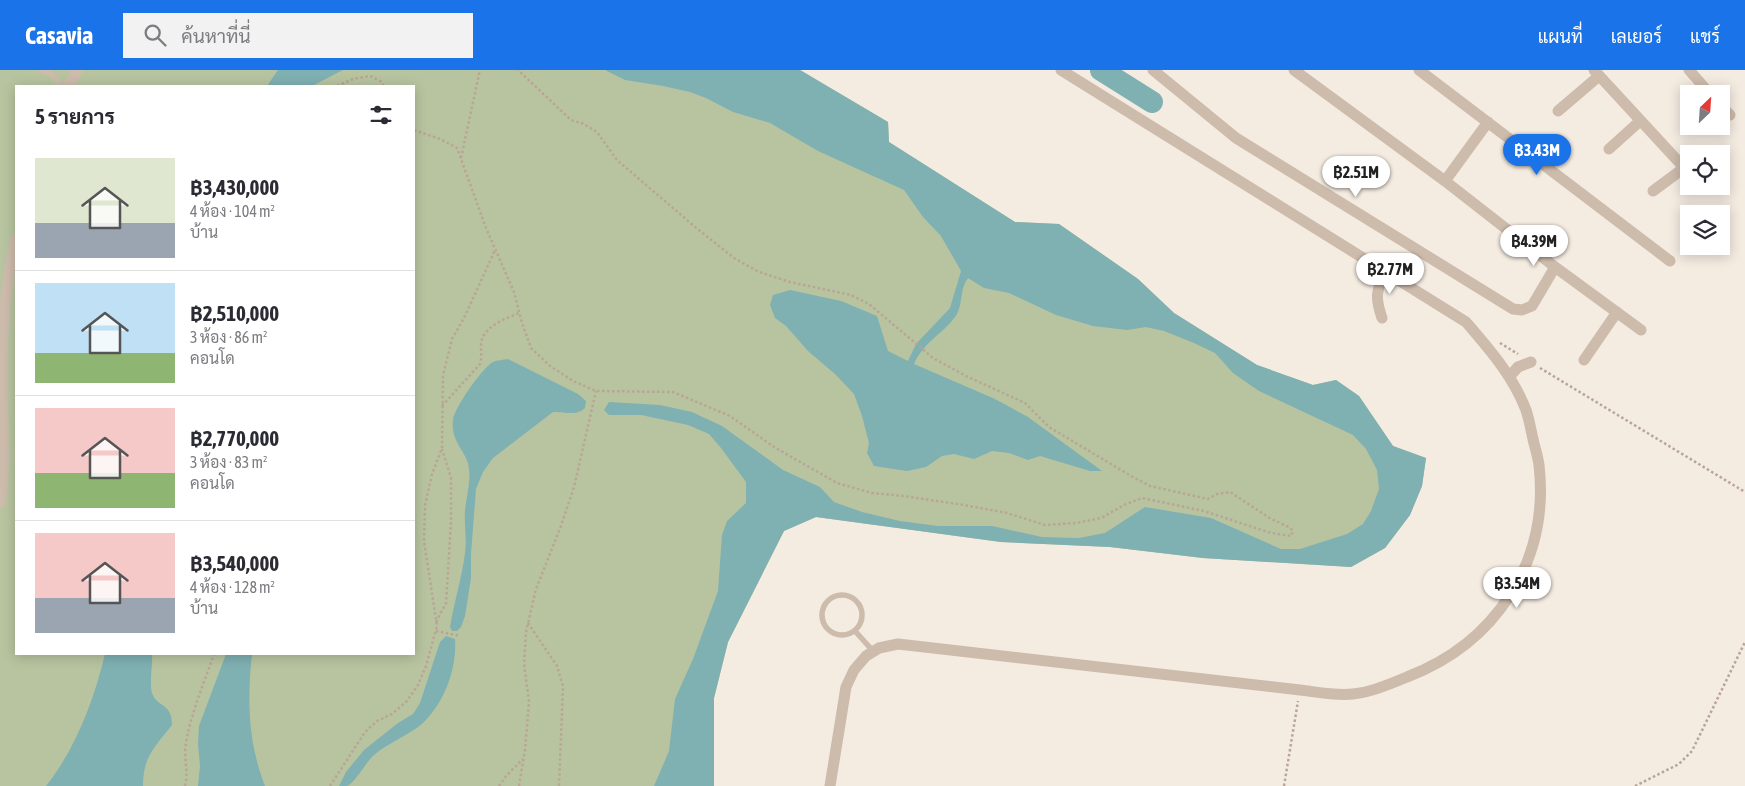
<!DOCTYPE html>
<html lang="th">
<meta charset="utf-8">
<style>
:root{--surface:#fff;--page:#f2f2f3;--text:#2b2b33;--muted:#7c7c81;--line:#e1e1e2;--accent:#1a73e8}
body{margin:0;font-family:"Asap Condensed",Sarabun,sans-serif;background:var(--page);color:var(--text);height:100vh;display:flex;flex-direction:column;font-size:19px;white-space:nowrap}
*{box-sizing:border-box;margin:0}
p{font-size:16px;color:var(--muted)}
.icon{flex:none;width:28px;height:28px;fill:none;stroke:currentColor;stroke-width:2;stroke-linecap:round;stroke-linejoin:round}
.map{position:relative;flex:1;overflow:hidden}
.side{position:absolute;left:15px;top:15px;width:400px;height:570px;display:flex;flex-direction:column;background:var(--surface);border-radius:0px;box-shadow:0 2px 12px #0003}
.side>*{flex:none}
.needle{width:32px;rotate:25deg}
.buttons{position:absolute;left:1680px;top:15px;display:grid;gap:10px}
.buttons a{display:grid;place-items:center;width:50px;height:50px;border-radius:0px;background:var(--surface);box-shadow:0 2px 12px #0003;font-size:25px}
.price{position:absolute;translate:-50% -42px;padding:0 11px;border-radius:18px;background:#fff;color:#222;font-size:16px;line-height:32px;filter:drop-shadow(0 1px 2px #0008)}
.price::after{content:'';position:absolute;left:50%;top:30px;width:15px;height:11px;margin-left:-8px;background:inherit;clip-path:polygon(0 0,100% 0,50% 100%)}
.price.on{background:var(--accent);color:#fff}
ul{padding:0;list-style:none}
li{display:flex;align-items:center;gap:15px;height:125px;padding:0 20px}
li+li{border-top:1px solid var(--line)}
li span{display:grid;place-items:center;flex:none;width:140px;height:100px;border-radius:0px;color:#555}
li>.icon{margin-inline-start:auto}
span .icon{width:60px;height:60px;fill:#fffc;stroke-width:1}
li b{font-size:21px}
h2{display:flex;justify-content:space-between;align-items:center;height:60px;padding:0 20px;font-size:21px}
header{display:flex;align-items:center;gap:30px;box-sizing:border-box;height:70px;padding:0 25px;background:var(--accent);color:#fff}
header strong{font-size:24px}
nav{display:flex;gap:28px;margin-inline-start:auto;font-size:18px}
.search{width:350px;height:45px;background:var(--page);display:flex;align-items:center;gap:12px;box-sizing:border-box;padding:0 18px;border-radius:0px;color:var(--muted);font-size:19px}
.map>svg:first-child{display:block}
.green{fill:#b8c4a0;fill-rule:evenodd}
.water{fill:#7fb0b2}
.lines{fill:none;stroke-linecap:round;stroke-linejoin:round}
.river{stroke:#7fb0b2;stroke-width:22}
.path{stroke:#b9a596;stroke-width:2.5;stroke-dasharray:2.5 2.5;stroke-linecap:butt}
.service{stroke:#cdbbac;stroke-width:5.5}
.minor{stroke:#cdbbac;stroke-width:11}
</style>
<header>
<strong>Casavia</strong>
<div class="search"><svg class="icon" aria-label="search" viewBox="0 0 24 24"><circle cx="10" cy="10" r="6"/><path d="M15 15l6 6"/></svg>ค้นหาที่นี่</div>
<nav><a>แผนที่</a><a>เลเยอร์</a><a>แชร์</a></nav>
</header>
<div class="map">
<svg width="1745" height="716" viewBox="0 0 1745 716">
<rect width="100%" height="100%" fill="#f4ebe1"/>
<path class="green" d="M0 0H800L888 52 889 72 1015 152 1059 154 1138 209 1174 243 1257 295 1313 315 1336 310 1359 326 1393 376 1426 388 1422 416 1410 445 1385 478 1351 497 1203 488 1110 477 1001 472 816 447 784 461 728 572 714 628V716H0ZM16 16H414V584H16Z"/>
<path class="water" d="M278 0H343L312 16H267Z
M605 0H800L888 52 889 72 1015 152 1059 154 1138 209 1174 243 1257 295 1313 315 1336 310 1359 326 1393 376 1426 388 1422 416 1410 445 1385 478 1351 497 1203 488 1110 477 1001 472 816 447 784 461 728 572 714 628V716H654L669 681 675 629 693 589 718 521 722 465 727 451 746 433V412L721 378 709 364 688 355 641 345H609L604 340 609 332 660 335 692 342 722 356 783 400 820 417 834 432 862 442 900 451 938 456H992L1042 467 1079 468 1105 463 1145 437 1211 448 1281 479H1300L1347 464 1363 454 1371 441 1379 419 1377 400 1366 379 1353 365 1259 321 1233 303 1215 283 1194 273 1164 261 1146 257 1127 260 1093 256 1056 245 1009 223 984 218 968 208C960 218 963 232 957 244 945 263 924 271 914 294L995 329 1028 347 1102 401H1090L1040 386 1028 390 1009 383 992 381 974 389 954 384 942 386 926 397 907 401 874 396 867 383 869 373 862 346 854 324 835 304 808 281 786 256 775 248 770 235 773 225 790 220 841 231 877 246 888 281 908 291 916 274 950 238 961 201 941 166 923 147 904 120 818 81 770 53 733 42 706 28 690 22 663 16 625 10Z
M508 289 578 324 586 331 585 338C576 347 564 341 553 342L493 388 483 402 476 419 471 484V508L465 546 461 557 457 561H452L450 557C454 532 462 508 465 483 467 469 464 455 465 441 466 427 471 413 469 399 468 382 450 373 453 350 454 338 483 297 493 292 497 290 504 290 508 289Z
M446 566 455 569C457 598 445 632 423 653 408 666 385 674 372 687 365 694 354 714 347 716 344 716 341 716 339 716L346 702 364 680 398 653 413 644 420 633 440 572Z
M105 584H152C153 596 149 611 152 623 157 638 172 632 172 655 155 677 143 686 143 716H46C76 678 94 630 105 584Z
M226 584H252C247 631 248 672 265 716H198L200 696 198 674 199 656Z"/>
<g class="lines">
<path class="river" d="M1101 0 1152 32"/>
<path class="path" d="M337 16 353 9 370 6 382 12 383 16
M414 60 440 69 457 78 486 158 514 222 522 253 531 278 550 296 573 311 596 321 673 322 730 346 774 377 837 413 872 423 904 426 964 435 1007 443 1045 455 1076 453 1101 448 1124 435 1142 428 1204 441 1271 463 1291 466 1293 461 1289 457 1271 449 1230 422 1217 424 1208 429 1150 416 1131 406 1049 357 1025 333 966 306 933 288 869 234 851 225 790 212 759 202 734 188 695 157 617 90 597 62 584 54 571 50 518 0
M461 88 480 0
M1500 273 1518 284
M1540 298 1745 422
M442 336 480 294C482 287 481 282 481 274 483 256 505 249 519 243
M436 552 446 533 451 452V408L442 379
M528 553 557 596 563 616 559 716
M436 561 460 566
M185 716C189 702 183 687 186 673 191 643 204 613 214 584
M330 716 365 662 377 651 392 644 407 631 418 615 426 596 437 556 424 471 425 436 432 404 442 378 443 305 452 269 464 248 495 180
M499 716 506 706 523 689
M519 716 525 680 529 632 524 594 526 562 536 519 561 456 574 417 596 321
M1284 716 1298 631
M1635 716 1679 694 1692 681 1745 572"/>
<path class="service" d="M42 0 51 4 62 16
M822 545a20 20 0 1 1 40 0a20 20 0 1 1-40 0Z
M855 561 873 581"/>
<path class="minor" d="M1153 0 1236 68 1513 239 1522 240 1532 236 1555 197
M1294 0 1445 111 1555 197 1641 260
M1419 0 1670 191
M1594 0 1689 103
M1689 0 1710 24
M69 16 77 0
M1721 36 1730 45
M1558 41 1599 6
M1609 79 1640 51
M1445 111 1488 52
M1653 121 1684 98
M1382 248C1375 228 1376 221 1385 202
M1584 290 1617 242
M1509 307 1518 297 1531 292
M0 433C6 394 2 354 2 314 1 266 5 216 16 169
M830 716 846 617 854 600 866 586 879 578 898 574 1300 620C1317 622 1336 626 1353 624 1372 622 1390 614 1407 607 1496 573 1550 491 1539 395 1538 387 1535 378 1533 369 1531 360 1529 349 1526 340 1513 306 1490 280 1466 252L1061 0"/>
</g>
</svg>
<div class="buttons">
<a><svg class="needle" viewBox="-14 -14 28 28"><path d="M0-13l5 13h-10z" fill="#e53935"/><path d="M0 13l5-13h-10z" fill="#7c7c81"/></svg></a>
<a><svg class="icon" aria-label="locate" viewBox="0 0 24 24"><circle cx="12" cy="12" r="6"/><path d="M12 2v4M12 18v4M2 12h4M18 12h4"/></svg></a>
<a><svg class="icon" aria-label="layers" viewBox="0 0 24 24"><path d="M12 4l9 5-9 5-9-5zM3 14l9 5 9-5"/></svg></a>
</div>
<b class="price on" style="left:1537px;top:106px">฿3.43M</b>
<b class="price" style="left:1356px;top:128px">฿2.51M</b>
<b class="price" style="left:1534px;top:197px">฿4.39M</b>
<b class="price" style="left:1390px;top:225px">฿2.77M</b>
<b class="price" style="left:1517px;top:539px">฿3.54M</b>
<section class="side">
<h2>5 รายการ<svg class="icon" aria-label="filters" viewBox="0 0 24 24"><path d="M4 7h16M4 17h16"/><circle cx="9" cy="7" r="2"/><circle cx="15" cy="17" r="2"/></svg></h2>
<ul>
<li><span style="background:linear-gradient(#dfe7d0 65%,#9aa5b1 0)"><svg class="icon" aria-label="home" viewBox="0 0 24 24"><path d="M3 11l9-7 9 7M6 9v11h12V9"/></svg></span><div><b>฿3,430,000</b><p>4 ห้อง · 104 m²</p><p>บ้าน</p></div></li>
<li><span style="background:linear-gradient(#bfe0f5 70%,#8fb573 0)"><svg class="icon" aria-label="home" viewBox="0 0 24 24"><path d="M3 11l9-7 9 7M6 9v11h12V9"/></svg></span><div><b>฿2,510,000</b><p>3 ห้อง · 86 m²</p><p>คอนโด</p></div></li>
<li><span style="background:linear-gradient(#f6c9c9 65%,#8fb573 0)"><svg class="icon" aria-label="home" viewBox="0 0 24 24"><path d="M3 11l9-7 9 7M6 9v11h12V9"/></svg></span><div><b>฿2,770,000</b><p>3 ห้อง · 83 m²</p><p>คอนโด</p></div></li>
<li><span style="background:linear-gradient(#f6c9c9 65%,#9aa5b1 0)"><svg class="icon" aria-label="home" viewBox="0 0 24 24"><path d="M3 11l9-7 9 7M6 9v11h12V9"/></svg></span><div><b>฿3,540,000</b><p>4 ห้อง · 128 m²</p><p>บ้าน</p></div></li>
</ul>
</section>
</div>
